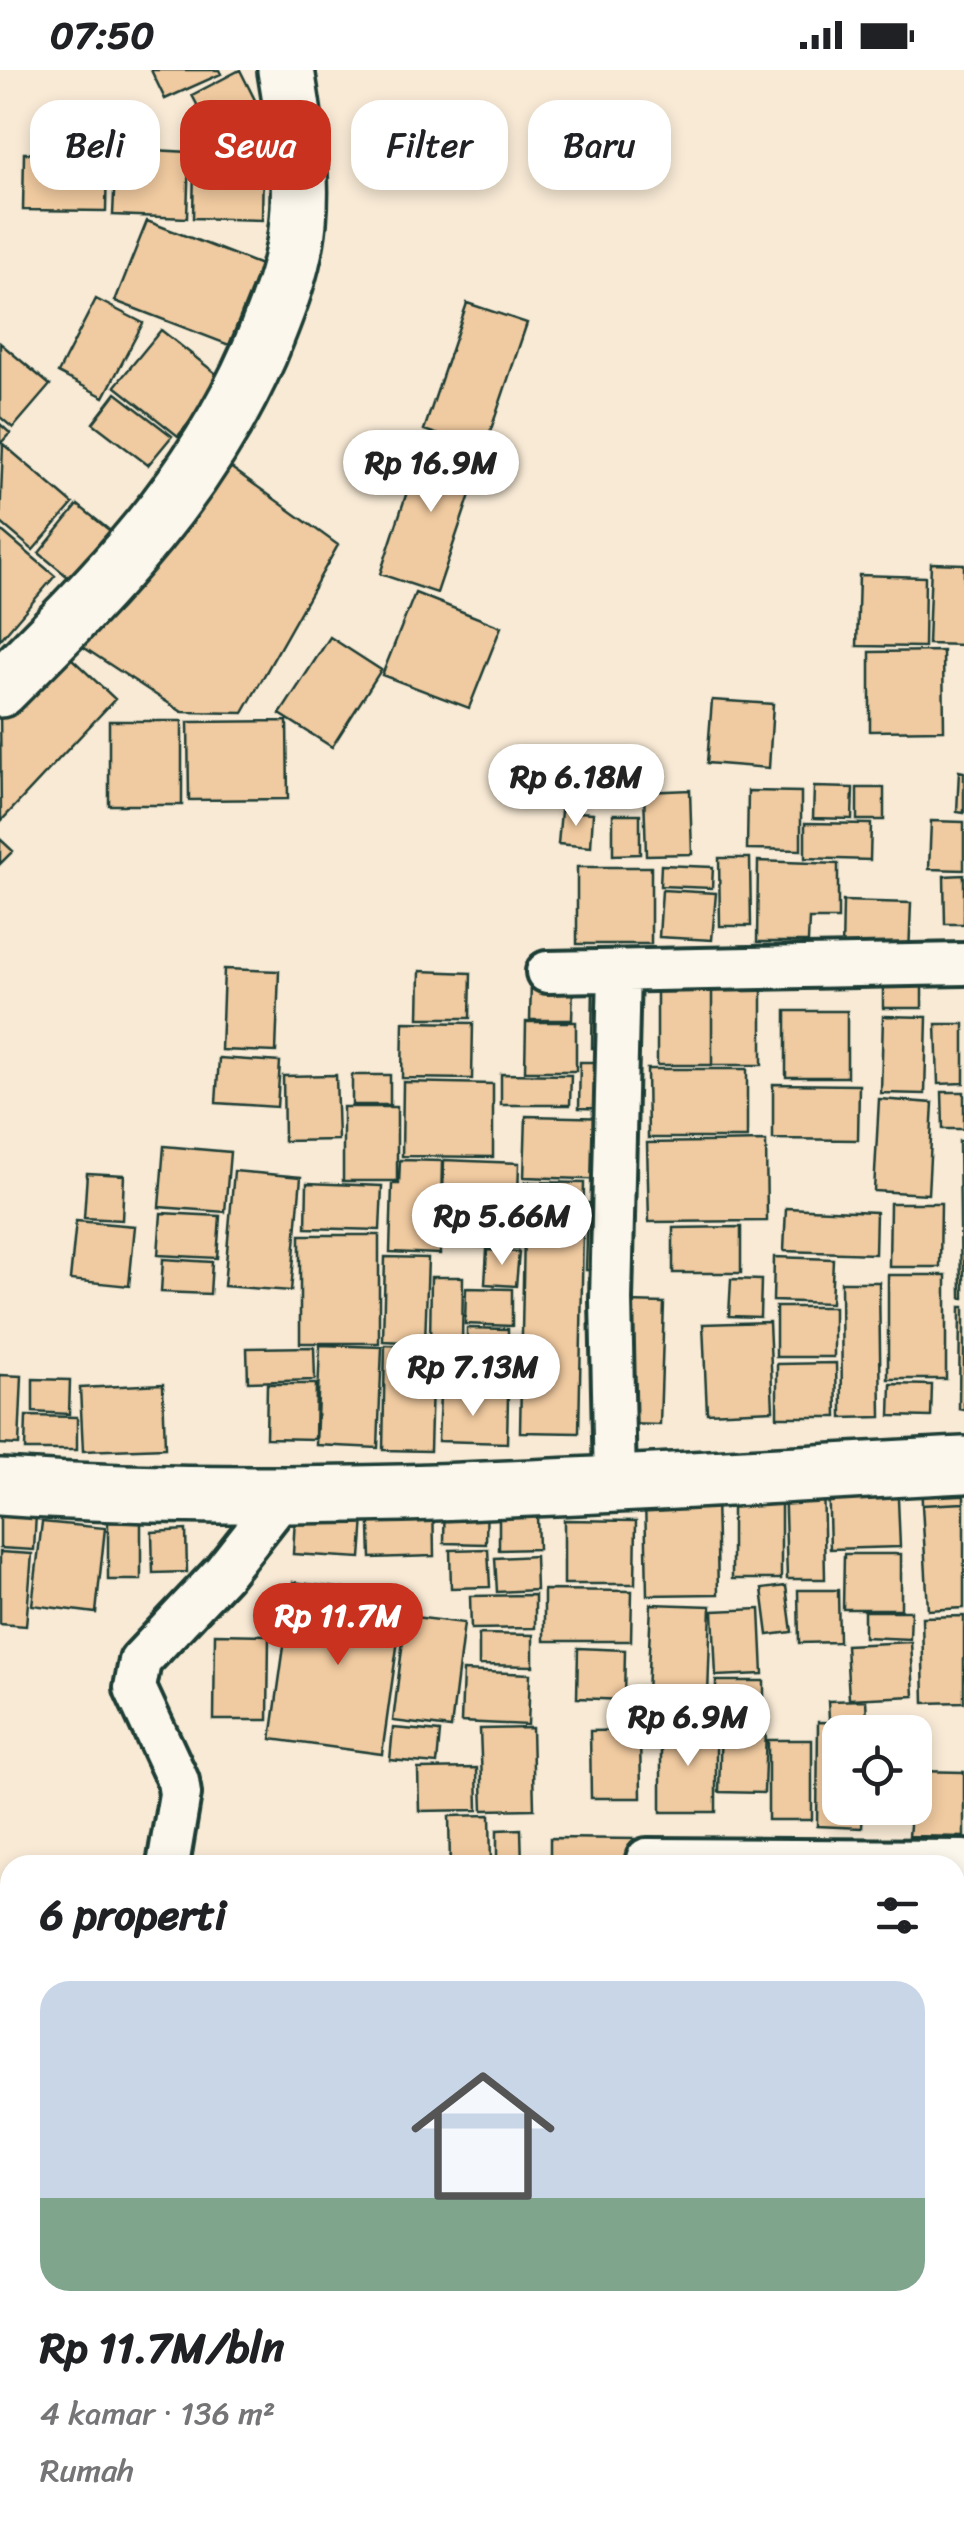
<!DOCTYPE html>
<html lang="id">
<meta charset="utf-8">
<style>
:root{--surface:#fff;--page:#f2f2f2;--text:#202124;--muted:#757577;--accent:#c8321e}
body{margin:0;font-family:Sriracha,sans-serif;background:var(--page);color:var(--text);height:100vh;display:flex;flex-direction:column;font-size:38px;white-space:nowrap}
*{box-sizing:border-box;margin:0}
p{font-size:32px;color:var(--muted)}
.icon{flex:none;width:55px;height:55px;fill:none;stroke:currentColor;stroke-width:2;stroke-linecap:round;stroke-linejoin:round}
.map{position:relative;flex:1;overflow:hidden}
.side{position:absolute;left:0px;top:1785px;width:965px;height:672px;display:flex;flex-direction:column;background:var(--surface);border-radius:30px 30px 0 0;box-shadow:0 5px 15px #0003}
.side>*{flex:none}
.hud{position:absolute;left:30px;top:30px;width:905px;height:90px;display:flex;gap:20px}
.buttons{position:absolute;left:822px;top:1645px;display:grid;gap:20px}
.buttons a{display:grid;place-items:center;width:110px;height:110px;border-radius:20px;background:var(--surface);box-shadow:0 5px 15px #0003;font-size:50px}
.price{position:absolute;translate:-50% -85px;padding:0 22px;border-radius:35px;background:#fff;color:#222;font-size:32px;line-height:65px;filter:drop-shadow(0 2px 5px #0008)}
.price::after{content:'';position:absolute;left:50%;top:60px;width:30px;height:22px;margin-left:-15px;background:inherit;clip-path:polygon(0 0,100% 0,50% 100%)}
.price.current{background:var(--accent);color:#fff}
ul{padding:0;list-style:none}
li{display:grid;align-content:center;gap:20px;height:530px;padding:0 40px}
li span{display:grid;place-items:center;height:310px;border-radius:30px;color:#555}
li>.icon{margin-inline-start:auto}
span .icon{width:180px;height:180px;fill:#fffc;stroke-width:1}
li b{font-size:42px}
h2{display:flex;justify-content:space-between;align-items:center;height:120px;padding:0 40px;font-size:42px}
.chip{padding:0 35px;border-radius:30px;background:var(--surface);box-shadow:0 5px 15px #0003;font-size:35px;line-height:90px}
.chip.current{background:var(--accent);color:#fff}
.status{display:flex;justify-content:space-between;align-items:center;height:70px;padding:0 50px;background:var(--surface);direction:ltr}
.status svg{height:28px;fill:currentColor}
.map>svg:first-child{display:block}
.building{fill:#f0caa0;stroke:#1f3d34;stroke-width:2.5}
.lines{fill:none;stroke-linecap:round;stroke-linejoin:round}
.street-casing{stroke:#1f3d34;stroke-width:48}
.secondary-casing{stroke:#1f3d34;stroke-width:62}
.street{stroke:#fbf7ec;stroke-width:40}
.secondary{stroke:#fbf7ec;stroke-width:55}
</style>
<div class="status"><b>07:50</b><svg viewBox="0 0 49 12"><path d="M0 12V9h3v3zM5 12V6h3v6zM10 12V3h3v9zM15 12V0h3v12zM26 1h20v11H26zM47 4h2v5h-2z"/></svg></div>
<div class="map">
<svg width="964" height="2456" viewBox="0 0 964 2456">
<rect width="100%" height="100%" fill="#f8ead5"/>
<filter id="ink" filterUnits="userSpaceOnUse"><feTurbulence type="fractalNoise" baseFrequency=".01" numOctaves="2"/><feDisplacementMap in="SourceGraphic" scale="20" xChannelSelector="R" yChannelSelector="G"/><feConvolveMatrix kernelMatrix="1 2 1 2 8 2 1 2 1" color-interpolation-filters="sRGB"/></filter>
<g filter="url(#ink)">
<path class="building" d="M151 0H219L221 4 165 29Z
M240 0 257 34 209 57 192 25Z
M116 78 189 82 187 148 113 145Z
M24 83 107 85 106 141 23 140Z
M194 91 263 92 262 150 193 148Z
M147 151 261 195 229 275 115 231Z
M96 229 143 253 104 327 58 303Z
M467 233 527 253 484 380 424 360Z
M161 260 224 310 178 366 115 316Z
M0 273 50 315 13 358 0 347Z
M116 323 172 366 148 395 93 353Z
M0 354 10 363 0 374Z
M425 367 483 386 437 523 380 504Z
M3 374 73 434 33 480 0 452Z
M226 394 338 475 243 643 182 642 77 573Z
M78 435 124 472 85 521 39 483Z
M2 461 55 506 0 570V464Z
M931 493 964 494V575L928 574Z
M859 505 925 507 924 577 857 576Z
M415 523 501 557 469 638 382 605Z
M330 567 381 600 332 677 280 644Z
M56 574 115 629 1 751 0 634Z
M943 581 944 660 870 661V582Z
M712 630 773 634 769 698 707 693Z
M109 651H182V735H109Z
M287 651 288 729 189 730 188 652Z
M959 701 964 702V743L957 742Z
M814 717 853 718 852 749 813 748Z
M857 718H884V750H857Z
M690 720 692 784 646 785 644 722Z
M748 721 801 722V780L747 779Z
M561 741 593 743 591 777 558 774Z
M613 744H640V784L613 785Z
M931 751 964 752V800L929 799Z
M805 753 871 754 870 790 805 788Z
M0 769 13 781 0 794Z
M719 788H750L751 856H720Z
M758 791 838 794V849H809L808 872H757Z
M661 795 713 797 712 818 660 816Z
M577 797H651V874H577Z
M964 805V854H945L944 806Z
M662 820 716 823 712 870 659 867Z
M843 831 911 833 909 886 842 884Z
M224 899 279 901 276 982 221 980Z
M420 901 471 903 470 948H419Z
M657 908H712V995H657Z
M712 908H762V995H712Z
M531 912 573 913 572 950H530Z
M593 912H618L617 979 592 978Z
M883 913 922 914V938H883Z
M786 941H847V1007H786Z
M883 946 927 947 925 1024 881 1023Z
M403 952 473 953 472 1009 402 1008Z
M526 952H576V1001H525Z
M936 954H964V1013L938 1014Z
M219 988 280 992 277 1037 216 1033Z
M580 992H618L617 1039 579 1038Z
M647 999H747V1068H648Z
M501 1004 571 1005 570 1035H501Z
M336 1005 338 1070 284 1071 283 1006Z
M352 1005H390V1035H352Z
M403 1012 493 1014V1087L402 1086Z
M773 1014 859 1015 858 1070 773 1069Z
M942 1022H964V1059H943Z
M879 1029 933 1033 928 1124 874 1121Z
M343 1037H397V1111H343Z
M526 1046 616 1048 614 1110 524 1107Z
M766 1071 767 1151 649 1152 647 1073Z
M959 1071H964V1228H961Z
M164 1076 230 1082 225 1142 159 1137Z
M400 1090 442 1091 440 1184 390 1182 392 1114H399Z
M444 1090 519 1093 518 1127 443 1124Z
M234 1101 301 1107 291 1221 224 1216Z
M87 1103 124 1105 122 1150 84 1148Z
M525 1112 584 1113 579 1363 520 1362Z
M307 1113 382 1116 380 1160 306 1158Z
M445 1129 519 1131 518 1178 443 1176Z
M588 1133 608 1134 606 1201 586 1200Z
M890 1133H941L940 1197H889Z
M786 1138 876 1142 875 1184 784 1181Z
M161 1143 220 1146 217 1188 158 1185Z
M76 1151 135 1156 129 1216 70 1210Z
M741 1157V1203H673V1158Z
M300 1165H379V1273H300Z
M487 1180 519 1182 516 1216 485 1214Z
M385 1187 428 1188 425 1273 383 1271Z
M774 1187 833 1189 831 1233 773 1231Z
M163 1189 212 1192 210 1224 161 1222Z
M888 1205H946V1309H888Z
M431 1207H463L462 1273H430Z
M731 1209 761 1210 760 1247 729 1246Z
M841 1212H879L881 1347 842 1348Z
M466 1218 512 1219V1256L465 1254Z
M629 1232 664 1233 660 1355 625 1354Z
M776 1237H834V1287H776Z
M960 1237H964V1340L959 1339Z
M769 1252 773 1340 707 1343 703 1254Z
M467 1258 508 1259V1280L467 1279Z
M320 1275 382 1277 378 1378 316 1375Z
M385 1275 433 1277 430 1381 383 1380Z
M314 1277 315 1310 248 1312 247 1278Z
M435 1280 502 1282 501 1323 434 1321Z
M836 1293 837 1347H777V1294Z
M0 1305 22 1306 19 1375 0 1374Z
M33 1309 70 1310 69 1344 33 1342Z
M163 1314 165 1378 83 1381 80 1318Z
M267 1314H316L315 1369 266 1368Z
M891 1314 932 1315 931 1347 890 1346Z
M440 1325 508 1327 507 1373 438 1371Z
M26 1346 77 1347V1380H25Z
M964 1397V1433L922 1435 921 1399Z
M897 1405 900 1477 830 1479 828 1407Z
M823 1407 825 1509H787L784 1409Z
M445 1422 487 1424 486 1474 444 1473Z
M0 1424 37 1426 34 1480 0 1478Z
M433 1424 434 1486 371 1488 369 1426Z
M716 1424 718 1524 647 1525 645 1425Z
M732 1426H781V1509H732Z
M296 1429 365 1434 361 1488 293 1484Z
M964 1433V1538L928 1540 922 1435Z
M537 1445 538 1479 499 1480V1446Z
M564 1450 636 1451 635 1514H564Z
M42 1452 105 1458 96 1543 32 1535Z
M108 1452 141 1453V1510H108Z
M186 1460 187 1502 153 1503 152 1462Z
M488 1479 490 1517 451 1518 450 1480Z
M0 1482 32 1484 26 1556 0 1554Z
M844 1484H901V1539H843Z
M535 1486 536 1520 497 1522 495 1488Z
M293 1512 404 1527 382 1684 271 1669Z
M786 1516 792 1562 768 1565 762 1519Z
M544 1520 632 1521 631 1571H544Z
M798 1520H838L839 1572 799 1573Z
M535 1525V1558L471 1559 470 1526Z
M651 1534 711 1536 708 1626 647 1624Z
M760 1539 763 1604 716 1606 713 1541Z
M864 1541H911L910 1569 864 1567Z
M406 1546 464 1553 451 1658 393 1651Z
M964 1546V1632L924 1633 922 1547Z
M215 1564 269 1565 268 1650H214Z
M479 1564 533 1565V1596L479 1595Z
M911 1572 914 1626 849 1629 846 1575Z
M578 1578 625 1580 624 1630 577 1628Z
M463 1601 530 1604 528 1655 461 1652Z
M716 1611H764V1651H716Z
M866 1630 867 1648 829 1649 828 1631Z
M818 1652 864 1653V1662H840V1738H863L862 1758 817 1756Z
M869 1653 902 1654V1662H869Z
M721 1655 766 1656 764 1723 719 1722Z
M661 1657H716V1742H661Z
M393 1658 440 1662 437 1694 390 1690Z
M532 1658 534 1739 483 1740 480 1659Z
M640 1660 641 1728H591L590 1661Z
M768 1670H812V1750H768Z
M477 1698 478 1740 419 1741 418 1699Z
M915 1701 964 1702V1767L909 1766Z
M490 1745 491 1795H450L449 1746Z
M521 1759 522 1795H497V1760Z
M550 1768 638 1769V1795H550Z
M955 1856H961L959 1897H955Z
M955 1900H964V1931H955Z
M964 1936V1973H958L957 1937Z
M955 1975H964V2005H955Z
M955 2195H964V2241H955Z
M955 2257H964V2306H955Z
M955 2312 964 2313 961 2363H955Z
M955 2435H964V2456H948V2448H955Z
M473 2448H533L532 2456H472Z
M876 2448H940V2456H876Z"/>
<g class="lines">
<defs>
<path id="street" d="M547 902 964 894
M615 1412 611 1230 619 901
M647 1789 964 1791
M168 1795 180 1724 178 1711 135 1618 140 1591 223 1503 285 1424
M955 2008H964
M0 2307 10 2306
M212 2456 213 2448"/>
<path id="secondary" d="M0 619C106 513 198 422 259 283 276 242 294 197 298 152 303 101 294 50 286 0
M0 1417C320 1439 644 1411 964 1395"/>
</defs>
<use href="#street" class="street-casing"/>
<use href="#secondary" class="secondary-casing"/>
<use href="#street" class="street"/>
<use href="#secondary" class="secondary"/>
</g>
</g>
</svg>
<div class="buttons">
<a><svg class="icon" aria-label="locate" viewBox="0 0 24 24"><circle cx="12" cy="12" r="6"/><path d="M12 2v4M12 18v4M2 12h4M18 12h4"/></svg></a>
</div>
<b class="price" style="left:431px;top:445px">Rp 16.9M</b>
<b class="price" style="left:576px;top:759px">Rp 6.18M</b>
<b class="price" style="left:502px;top:1198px">Rp 5.66M</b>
<b class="price" style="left:473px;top:1349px">Rp 7.13M</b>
<b class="price current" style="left:338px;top:1598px">Rp 11.7M</b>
<b class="price" style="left:688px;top:1699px">Rp 6.9M</b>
<div class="hud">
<a class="chip">Beli</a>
<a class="chip current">Sewa</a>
<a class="chip">Filter</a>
<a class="chip">Baru</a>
</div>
<section class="side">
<h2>6 properti<svg class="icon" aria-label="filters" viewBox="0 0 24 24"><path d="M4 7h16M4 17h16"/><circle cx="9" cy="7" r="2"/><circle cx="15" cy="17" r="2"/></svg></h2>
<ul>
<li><span style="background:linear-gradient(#c9d6e8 70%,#7fa58c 0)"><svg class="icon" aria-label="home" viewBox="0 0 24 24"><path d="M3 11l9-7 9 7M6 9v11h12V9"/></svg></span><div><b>Rp 11.7M/bln</b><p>4 kamar · 136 m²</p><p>Rumah</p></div></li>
</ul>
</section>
</div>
